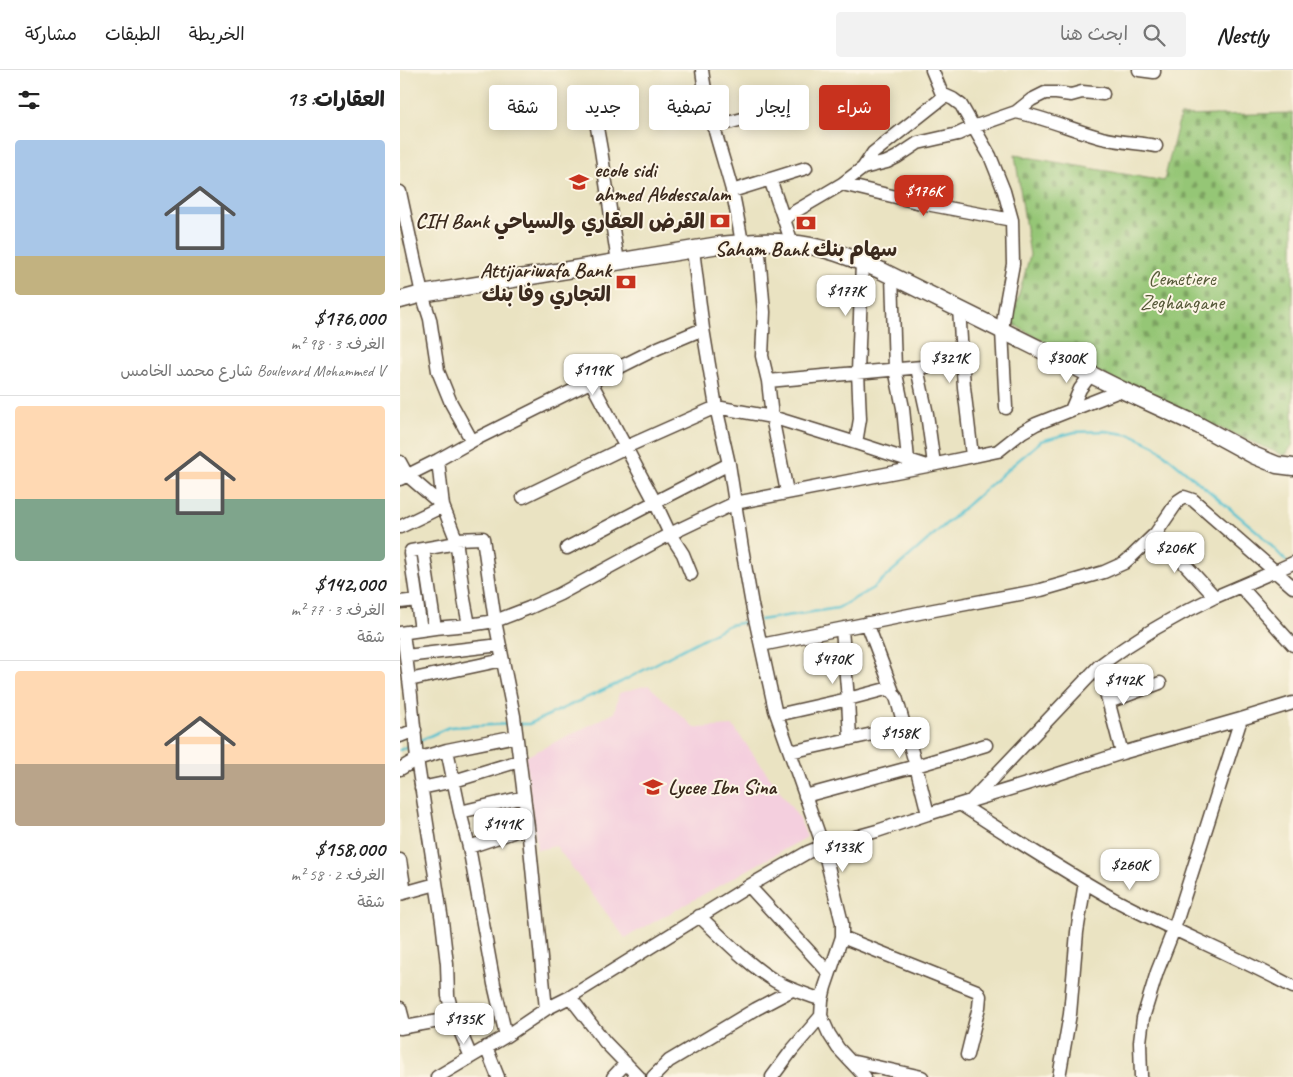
<!DOCTYPE html>
<html lang="ar">
<meta charset="utf-8">
<style>
:root{--surface:#fff;--page:#f2f2f2;--text:#222;--muted:#767676;--line:#e0e0e0;--accent:#c8321e}
body{margin:0;font-family:Caveat,"Playpen Sans Arabic",sans-serif;background:var(--page);color:var(--text);direction:rtl;height:100vh;display:flex;flex-direction:column;font-size:19px;white-space:nowrap}
*{box-sizing:border-box;margin:0}
p{font-size:16px;color:var(--muted)}
.icon{flex:none;width:28px;height:28px;fill:none;stroke:currentColor;stroke-width:2;stroke-linecap:round;stroke-linejoin:round}
.map{position:relative;flex:1;overflow:hidden;direction:ltr}
.side{display:flex;flex-direction:column;background:var(--surface);width:400px}
.side>*{flex:none}
.banner{position:absolute;left:15px;top:15px;width:475px;height:45px;direction:rtl;display:flex;gap:10px}
.price{position:absolute;translate:-50% -42px;padding:0 11px;border-radius:10px;background:#fff;color:#222;font-size:16px;line-height:32px;filter:drop-shadow(0 1px 2px #0008)}
.price::after{content:'';position:absolute;left:50%;top:30px;width:15px;height:11px;margin-left:-8px;background:inherit;clip-path:polygon(0 0,100% 0,50% 100%)}
.price.on{background:var(--accent);color:#fff}
ul{padding:0;list-style:none}
li{display:grid;align-content:center;gap:10px;height:265px;padding:0 15px}
li+li{border-top:1px solid var(--line)}
li span{display:grid;place-items:center;height:155px;border-radius:5px;color:#555}
li>.icon{margin-inline-start:auto}
span .icon{width:90px;height:90px;fill:#fffc;stroke-width:1}
li b{font-size:21px}
h2{display:flex;justify-content:space-between;align-items:center;height:60px;padding:0 15px;font-size:21px}
.pill{padding:0 18px;border-radius:5px;background:var(--surface);box-shadow:0 2px 12px #0003;font-size:18px;line-height:45px}
.pill.on{background:var(--accent);color:#fff}
header{display:flex;align-items:center;gap:30px;box-sizing:border-box;height:70px;padding:0 25px;background:var(--surface);border-bottom:1px solid var(--line)}
header strong{font-size:24px}
nav{display:flex;gap:28px;margin-inline-start:auto;font-size:18px}
.search{width:350px;height:45px;background:var(--page);display:flex;align-items:center;gap:12px;box-sizing:border-box;padding:0 18px;border-radius:5px;color:var(--muted);font-size:19px}
main{display:flex;flex:1;min-height:0}
.map>svg:first-child{display:block}
.built{fill:#f4cfde}
.cemetery{fill:url(#cemetery-stones);stroke:#68784a}
.lines{fill:none;stroke-linecap:round;stroke-linejoin:round}
.stream{stroke:#55c1cf;stroke-width:2.5}
.minor-casing{stroke:#554637;stroke-width:15}
.major-casing{stroke:#554637;stroke-width:19}
.minor{stroke:#fff;stroke-width:12}
.major{stroke:#fff;stroke-width:16}
.labels{text-anchor:middle;dominant-baseline:central;stroke-width:4;stroke-linejoin:round;paint-order:stroke}
.poi-label{font-size:21px;font-weight:bold;fill:#3b2a1e;stroke:#fcf5e5;text-anchor:start}
.park-label{font-size:21px;fill:#565938;stroke:#fcf5e5}
</style>
<header>
<strong>Nestly</strong>
<div class="search"><svg class="icon" aria-label="search" viewBox="0 0 24 24"><circle cx="10" cy="10" r="6"/><path d="M15 15l6 6"/></svg>ابحث هنا</div>
<nav><a>الخريطة</a><a>الطبقات</a><a>مشاركة</a></nav>
</header>
<main>
<div class="map">
<svg width="893" height="1007" viewBox="0 0 893 1007">
<defs>
<pattern id="cemetery-stones" width="16" height="16" patternUnits="userSpaceOnUse" patternTransform="scale(1.25)"><rect width="16" height="16" fill="#95c676"/><path d="M2 7V4a2 2 0 0 1 4 0v3zM10 15v-3a2 2 0 0 1 4 0v3z" fill="#7ba160"/></pattern>
</defs>
<rect width="100%" height="100%" fill="#fcf5e5"/>
<filter id="ink" filterUnits="userSpaceOnUse"><feTurbulence type="fractalNoise" baseFrequency=".02" numOctaves="2"/><feDisplacementMap in="SourceGraphic" scale="10" xChannelSelector="R" yChannelSelector="G"/><feConvolveMatrix kernelMatrix="1 2 1 2 8 2 1 2 1" color-interpolation-filters="sRGB"/></filter>
<filter id="wash" filterUnits="userSpaceOnUse"><feTurbulence type="fractalNoise" baseFrequency=".0096" numOctaves="4" result="noise"/><feDisplacementMap in="SourceGraphic" scale="20" xChannelSelector="R" yChannelSelector="G"/><feGaussianBlur stdDeviation="1.12" result="paint"/><feColorMatrix in="noise" values="0 0 0 0 0 0 0 0 0 0 0 0 0 0 0 0 0 1.4 0 .05"/><feComposite in="paint" operator="in"/></filter>
<g filter="url(#wash)">
<rect width="100%" height="100%" fill="#eae3c2"/>
<path class="built" d="M248 615 295 658 333 656 399 748 407 767 225 868 156 776 137 780 125 687 214 643 219 623Z"/>
<path class="cemetery" d="M893 43V374L885 386 752 329 691 298 611 253 630 185 615 85 764 111 780 46Z"/>
<g class="lines">
<path class="stream" d="M360 550 438 538 473 518 614 394 641 371 675 362 705 361 732 365 755 376 859 463 886 491
M119 654H129L221 612 329 555 352 551
M19 671 49 657 111 654
M0 680 12 674"/>
</g>
</g>
<g filter="url(#ink)">
<g class="lines">
<defs>
<path id="minor" d="M302 0C307 41 321 80 332 120 336 137 339 156 342 173
M532 0 542 24 553 29 561 35 590 86 604 121 612 150 613 194 605 238 602 261 606 338
M739 0 754 2V0
M616 42C647 48 672 60 702 68 719 72 738 73 756 76
M196 52 201 80 218 192
M313 57 387 37
M463 98 487 92 497 87 518 73 558 64 573 57 616 42 631 30 645 23H656L671 25 682 22 703 24
M370 109 392 173
M442 114 521 133 612 150
M332 121 406 98
M0 122 22 224 30 249 38 301 51 333 72 371
M384 148 442 114 463 98 473 83 545 26
M358 172 364 242 362 286 368 311 372 347 387 422
M293 180 303 259 316 337 329 394 342 478 352 535 375 640 423 776 442 853V867L425 917 422 930 421 946 429 964 438 978 465 1007
M492 205 495 299 503 338 508 390
M559 238 564 317 572 386
M517 298 527 344 534 394
M368 311 533 296
M191 312 255 432 270 464 283 484 291 504
M671 340 680 319 691 304
M456 373 460 349 458 302 462 192
M38 390 43 436 56 469 83 468 95 551 114 646 128 757 146 939
M0 392 7 405 43 436
M0 409 38 390 72 371 258 278 303 259
M123 427 226 377 316 337 372 347 456 373 524 395
M0 457 43 436
M756 463 815 527
M56 469 64 529 69 555
M167 478 255 432 329 394
M23 479 35 558
M841 517 893 575
M0 532 17 530
M467 553 493 622
M21 560 10 483 11 481 57 473
M442 560 448 629 450 669
M0 563 35 558 69 555 95 551 129 538 160 524 270 464 335 433 527 396 598 381 622 362 636 354 722 320
M3 563 11 625 17 689 42 851 47 894 48 926 52 942 71 987
M361 575 529 541 641 520 704 502 724 493 731 487 756 463 778 431 784 427 793 430 893 517
M6 586 100 575
M699 596 722 683
M9 610 103 590
M709 632 760 613
M377 645 448 629 486 619 491 621 496 627 516 696 528 744
M0 666 15 660
M47 680 60 742 69 777 94 914 106 966
M390 682 505 657
M0 699 17 689 47 680 116 666
M21 718 54 711 119 691
M405 726 516 696 586 675
M571 731 699 596C735 569 774 546 815 527 841 516 867 505 893 493
M560 734C612 768 665 802 719 832 776 862 836 886 893 917
M60 742 124 727
M69 777 128 757
M0 790 5 822
M349 816 429 903
M0 824 36 814
M299 846C324 869 347 894 375 911 390 920 406 924 422 930
M442 867 577 921 580 926 579 937 567 985
M170 927 205 972 239 1007
M0 938 5 957
M0 958 55 948
M86 977 98 1007
M450 991 522 1007
M37 1007 106 966 146 939 170 927 349 816 408 782 423 776 477 761 528 744 646 708 722 683 841 649 893 633
M213 1007 226 993
M253 1007 269 991 356 939 392 920
M372 1007 392 980 421 946
M659 1007 670 944 677 862 685 812
M741 1007 740 972 743 948 757 902 774 859 841 649"/>
<path id="major" d="M0 230 22 224 319 175C342 173 366 170 389 173 421 175 453 188 482 201L722 320 798 355 853 385 877 395 893 397"/>
</defs>
<use href="#minor" class="minor-casing"/>
<use href="#major" class="major-casing"/>
<use href="#minor" class="minor"/>
<use href="#major" class="major"/>
</g>
</g>
<defs>
<symbol id="school-bare" viewBox="-9 -9 18 18"><path d="M0-5L7-2L0 1L-7-2ZM-4 1L0 2.5L4 1V4Q0 6-4 4Z" fill="#c8321e" stroke="#fcf5e5" stroke-width="2.5" paint-order="stroke"/></symbol>
<symbol id="bank-bare" viewBox="-9 -9 18 18"><path d="M-6-4H6V4H-6ZM0-2.3a2.3 2.3 0 1 0 0 4.6a2.3 2.3 0 1 0 0-4.6Z" fill="#c8321e" stroke="#fcf5e5" stroke-width="2.5" paint-order="stroke"/></symbol>
<symbol id="university-bare" viewBox="-9 -9 18 18"><path d="M0-5L7-2L0 1L-7-2ZM-4 1L0 2.5L4 1V4Q0 6-4 4Z" fill="#c8321e" stroke="#fcf5e5" stroke-width="2.5" paint-order="stroke"/></symbol>
</defs>
<g fill-rule="evenodd">
<use href="#school-bare" x="165" y="98" width="28" height="28"/>
<use href="#bank-bare" x="306" y="137" width="28" height="28"/>
<use href="#bank-bare" x="392" y="139" width="28" height="28"/>
<use href="#bank-bare" x="212" y="198" width="28" height="28"/>
<use href="#university-bare" x="239" y="703" width="28" height="28"/>
</g>
<g class="labels">
<g class="poi-label">
<text x="194" y="100">ecole sidi<tspan x="194" dy="24">ahmed Abdessalam</tspan></text>
<text x="305" y="151" text-anchor="end">CIH Bank القرض العقاري والسياحي</text>
<text x="406" y="179" text-anchor="middle">Saham Bank سهام بنك</text>
<text x="211" y="200" text-anchor="end">Attijariwafa Bank<tspan x="211" dy="24">التجاري وفا بنك</tspan></text>
<text x="268" y="717">Lycee Ibn Sina</text>
</g>
<g class="park-label">
<text x="782" y="208">Cemetiere<tspan x="782" dy="24">Zeghangane</tspan></text>
</g>
</g>
</svg>
<b class="price on" style="left:524px;top:147px">$176K</b>
<b class="price" style="left:446px;top:247px">$177K</b>
<b class="price" style="left:550px;top:314px">$321K</b>
<b class="price" style="left:667px;top:314px">$300K</b>
<b class="price" style="left:193px;top:326px">$119K</b>
<b class="price" style="left:775px;top:504px">$206K</b>
<b class="price" style="left:433px;top:615px">$470K</b>
<b class="price" style="left:724px;top:636px">$142K</b>
<b class="price" style="left:500px;top:689px">$158K</b>
<b class="price" style="left:103px;top:780px">$141K</b>
<b class="price" style="left:443px;top:803px">$133K</b>
<b class="price" style="left:730px;top:821px">$260K</b>
<b class="price" style="left:64px;top:975px">$135K</b>
<div class="banner">
<a class="pill on">شراء</a>
<a class="pill">إيجار</a>
<a class="pill">تصفية</a>
<a class="pill">جديد</a>
<a class="pill">شقة</a>
</div>
</div>
<section class="side">
<h2>العقارات: 13<svg class="icon" aria-label="filters" viewBox="0 0 24 24"><path d="M4 7h16M4 17h16"/><circle cx="9" cy="7" r="2"/><circle cx="15" cy="17" r="2"/></svg></h2>
<ul>
<li><span style="background:linear-gradient(#a9c7e8 75%,#c2b280 0)"><svg class="icon" aria-label="home" viewBox="0 0 24 24"><path d="M3 11l9-7 9 7M6 9v11h12V9"/></svg></span><div><b>$176,000</b><p>الغرف: 3 · 98 m²</p><p>Boulevard Mohammed V شارع محمد الخامس</p></div></li>
<li><span style="background:linear-gradient(#ffd9b3 60%,#7fa58c 0)"><svg class="icon" aria-label="home" viewBox="0 0 24 24"><path d="M3 11l9-7 9 7M6 9v11h12V9"/></svg></span><div><b>$142,000</b><p>الغرف: 3 · 77 m²</p><p>شقة</p></div></li>
<li><span style="background:linear-gradient(#ffd9b3 60%,#b9a48a 0)"><svg class="icon" aria-label="home" viewBox="0 0 24 24"><path d="M3 11l9-7 9 7M6 9v11h12V9"/></svg></span><div><b>$158,000</b><p>الغرف: 2 · 58 m²</p><p>شقة</p></div></li>
</ul>
</section>
</main>
